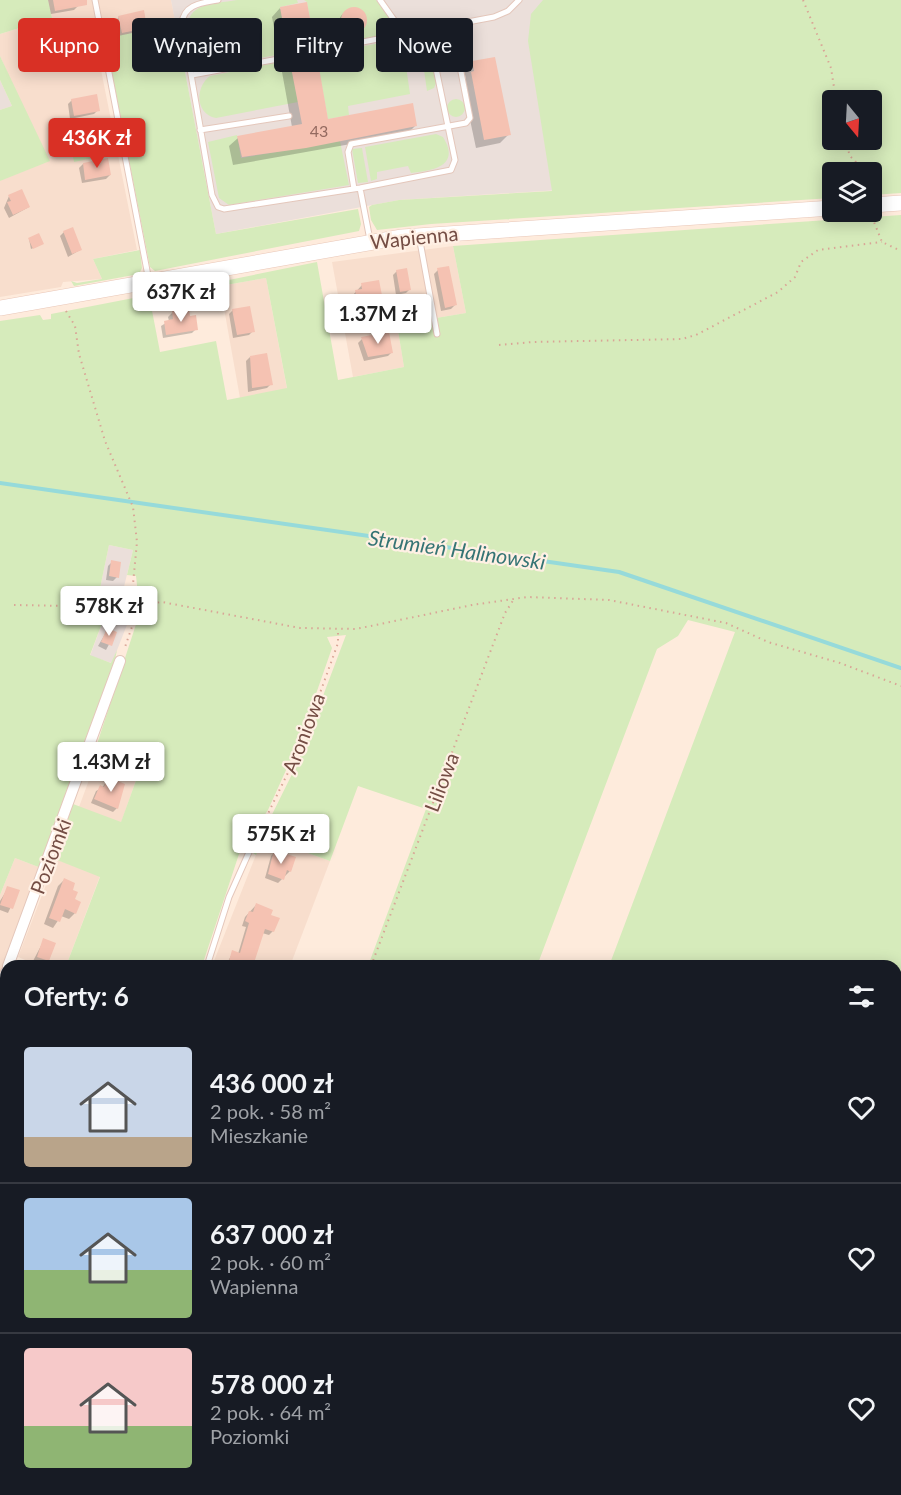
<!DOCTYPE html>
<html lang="pl">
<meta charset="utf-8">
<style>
:root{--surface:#171b24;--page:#242831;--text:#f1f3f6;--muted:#9ea1a6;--line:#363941;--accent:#d93025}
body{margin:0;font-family:Lato,sans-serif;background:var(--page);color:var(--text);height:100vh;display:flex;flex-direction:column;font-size:22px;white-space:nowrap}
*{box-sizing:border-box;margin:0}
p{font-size:20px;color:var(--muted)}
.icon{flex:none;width:33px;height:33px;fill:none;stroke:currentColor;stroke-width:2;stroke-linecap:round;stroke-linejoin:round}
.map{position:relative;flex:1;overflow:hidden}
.panel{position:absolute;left:0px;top:960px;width:902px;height:536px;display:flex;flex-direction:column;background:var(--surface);border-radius:18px 18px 0 0;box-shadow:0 3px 15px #0003}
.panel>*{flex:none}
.banner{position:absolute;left:18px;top:18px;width:600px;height:54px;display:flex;gap:12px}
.needle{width:39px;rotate:162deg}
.tools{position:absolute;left:822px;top:90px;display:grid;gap:12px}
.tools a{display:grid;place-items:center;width:60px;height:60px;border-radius:6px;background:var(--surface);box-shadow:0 3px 15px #0003;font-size:30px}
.price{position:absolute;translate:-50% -51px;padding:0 14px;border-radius:6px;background:#fff;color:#222;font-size:20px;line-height:39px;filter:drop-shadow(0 2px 3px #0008)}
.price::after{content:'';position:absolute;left:50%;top:36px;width:18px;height:14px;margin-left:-9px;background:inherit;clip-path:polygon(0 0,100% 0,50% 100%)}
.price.selected{background:var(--accent);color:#fff}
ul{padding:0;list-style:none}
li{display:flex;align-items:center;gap:18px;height:150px;padding:0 24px}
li+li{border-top:2px solid var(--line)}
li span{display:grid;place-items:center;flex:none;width:168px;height:120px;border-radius:6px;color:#555}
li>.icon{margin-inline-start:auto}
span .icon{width:72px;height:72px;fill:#fffc;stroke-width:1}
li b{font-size:26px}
h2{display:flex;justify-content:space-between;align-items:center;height:72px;padding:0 24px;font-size:26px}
.pill{padding:0 21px;border-radius:6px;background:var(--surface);box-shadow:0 3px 15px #0003;font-size:21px;line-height:54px}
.pill.selected{background:var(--accent);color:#fff}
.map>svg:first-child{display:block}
.residential{fill:#f8decd}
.industrial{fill:#ebdfda}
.green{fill:#d6ebbb;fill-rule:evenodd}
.shadow{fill:#0003}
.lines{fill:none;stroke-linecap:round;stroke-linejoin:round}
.stream{stroke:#96dada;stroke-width:4}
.building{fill:#f5c2b2}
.lane-casing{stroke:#e4c7bb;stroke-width:7}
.street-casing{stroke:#e4c7bb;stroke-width:12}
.secondary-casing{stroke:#e9c7b8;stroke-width:16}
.path{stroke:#d9a596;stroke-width:2;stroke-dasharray:1.5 4.5;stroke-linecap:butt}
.lane{stroke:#fff;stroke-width:5}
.street{stroke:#fff;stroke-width:10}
.secondary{stroke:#fff;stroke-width:15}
.labels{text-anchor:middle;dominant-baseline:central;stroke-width:4.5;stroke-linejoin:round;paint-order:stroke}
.number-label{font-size:16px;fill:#946a60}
.street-label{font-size:20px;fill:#744d44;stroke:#fff0e4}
.water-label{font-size:21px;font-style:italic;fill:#357474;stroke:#fff0e4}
</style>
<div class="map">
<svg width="901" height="1495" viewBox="0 0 901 1495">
<rect width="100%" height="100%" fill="#feebdc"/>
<path class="residential" d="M48 0H171L176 25 95 40 137 250 93 259 102 279 63 282 61 287 0 297V110L21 103 0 56V34L52 18Z
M453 246 466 313 436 318 393 300 404 367 353 377 332 262Z
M266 278 287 389 240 398 220 286Z
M102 745 143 760 121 823 79 807Z
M263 837 330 861 290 966H212Z
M15 858 41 868 0 972V895Z
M56 859 100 876 66 966H40L18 957Z
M0 1058 6 1060V1126L0 1123Z
M6 1246V1315L0 1313V1262Z
M614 1490H730L728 1495H612Z"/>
<path class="industrial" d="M171 0H796L832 140V173L399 200 216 234Z
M0 80 12 106 0 110Z
M109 545 133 550 120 603 98 598Z
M107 610 132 612 112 663 90 656Z"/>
<path class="green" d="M0 0H48L52 18 0 34Z
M237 0H297L298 3 280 7 288 53 215 66 201 65C192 57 190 51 188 40 182 2 209 5 237 0Z
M304 0H376L386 12 392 26 383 35 315 48 307 2Z
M543 0H901V193L872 195V172H832V198L431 224 377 230 371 220 369 207 372 205 399 200 552 191 528 41 531 14ZM872 100V140H832V100Z
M176 25 216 234 358 209 361 224 359 231 155 271 150 267 105 38Z
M407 38C432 38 432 64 436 83L434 88 427 91 423 63 406 66 410 94 348 106 349 115 328 119 316 55Z
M0 56 50 161 0 181V110L12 106 0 80Z
M290 60 298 102 216 118C195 114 195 87 210 76Z
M447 108a9 9 0 1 1 18 0a9 9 0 1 1-18 0Z
M113 130 118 153 74 162 70 139Z
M436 134 443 137C461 166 433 171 411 173L408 166 377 172V179L371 181 365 147Z
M237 135 241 158 340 141 349 185 229 205 219 198 208 142Z
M362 148 368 182 358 183 352 149Z
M901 215V1495H688L690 1490H896V966H609L735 632 688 620 678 636 657 649 537 966H368L426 809 358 786 330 861 263 837 256 855 253 853 298 762 346 635 327 637 332 648 301 737 268 810 239 854 202 966H66L100 877 52 858 73 804 121 822 143 761 97 744 140 612 136 576 127 575 133 550 109 545 98 598 120 603 122 594 127 599 132 612 107 610 90 655 111 663 117 650 113 669 41 868 15 858 0 895V321L40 315 43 320 51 319V314L149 295 160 352 216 341 227 400 287 388 266 278 220 286 219 282 317 262 338 380 404 367 393 300 432 294 436 318 466 313 453 246Z
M140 250 142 268 139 274 74 286 71 281 77 283 102 279 93 259Z
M6 981V1060L0 1058V998Z
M0 1123 6 1126V1246L0 1262Z
M0 1313 6 1315V1483L1 1495Z
M13 1490H171L169 1495H10Z
M179 1490H294L292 1495H177Z
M412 1490H614L612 1495H409Z"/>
<path class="shadow" d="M48 0H77L78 6 74 10 51 14Z
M280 8 309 52 327 121 416 125 407 134 233 165 229 146 238 138 292 127 282 72 286 65 280 61 272 17Z
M339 23a13 13 0 1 1 26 0a13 13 0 1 1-26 0Z
M119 17 146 27 142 31 118 36 115 21Z
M36 50 62 60 58 64 40 68Z
M34 52 37 68 35 69 31 54Z
M473 63 509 134 500 143 476 148 462 82 466 79 464 71Z
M72 100 98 110 94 114 70 119 68 104Z
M83 164 110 175 106 179 82 183 79 168Z
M9 196 29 207 9 218 4 208Z
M64 232 80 250 68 257 60 236Z
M29 239 40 245 31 249Z
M438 270 455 305 451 309 441 311 434 274Z
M397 271 410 289 406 293 396 295 393 275Z
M362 285 384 311 380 315 371 316 369 306 354 309 352 296Z
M233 310 253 331 249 335 233 338 229 314Z
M172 313 189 318 196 329 192 333 163 338 161 326 169 321 168 317Z
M362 339 392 352 388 356 364 361 358 343Z
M250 357 271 384 267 388 248 392 246 361Z
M112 562 117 577 113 581 106 580 108 566Z
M108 629 115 633 106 650 98 646Z
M108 779 117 808 113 812 91 803 96 791 102 788Z
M275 852 290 871 278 883 265 878 271 856Z
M64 880 71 891 75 913 69 919 61 916 53 928 44 924 58 886Z
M8 888 18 891 8 913 0 910V901Z
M256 905 273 931 269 935 262 933 253 960 258 962 256 966 226 965 233 952 238 954 246 927 242 926 245 917Z
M44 940 54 944 44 965 33 961Z
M0 1090 4 1091 1 1101 5 1102 0 1116Z
M622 1490H641L636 1495Z"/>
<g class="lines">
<path class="stream" d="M0 483 619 572 901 668"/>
</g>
<path class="building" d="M53 0H87V5L55 11Z
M307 2 315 46 311 51 317 56 328 119 413 103 417 126 306 148 242 157 237 136 302 124 290 62 294 56 288 52 280 7Z
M341 20a13 13 0 1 1 26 0a13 13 0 1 1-26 0Z
M144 10 147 28 122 33 118 16Z
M60 44 64 61 38 65 35 49Z
M495 57 511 135 484 140 471 72 474 71 472 61Z
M97 94 100 111 74 116 71 99Z
M108 158 111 175 85 180 83 163Z
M22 189 30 207 13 215 7 202 11 201 8 195Z
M73 227 82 250 72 254 63 231Z
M39 233 44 244 33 249 28 238Z
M449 266 457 305 445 308 437 268Z
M407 268 411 290 400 292 396 270Z
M379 280 385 311 375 313 373 303 358 306 355 290 362 289 361 283Z
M250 306 255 332 237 335 232 309Z
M189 309 190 316 196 315 198 330 166 335 164 321 173 319 172 311Z
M389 332 393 353 368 357 361 337Z
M267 353 273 385 252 388 250 356Z
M111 560 121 562 119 578 109 576Z
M107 628 117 632 112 646 101 642Z
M108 777 125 784 118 809 94 799 100 785 104 787Z
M274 850 296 857 291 872 287 870 284 880 268 874Z
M64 878 75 883 73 890 78 892 75 899 81 902 76 914 65 909 60 922 49 918Z
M7 886 20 890 13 909 0 905Z
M256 903 273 910 271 915 280 918 274 932 265 929 253 966 229 961 232 950 240 953 249 923 245 921 249 911 253 912Z
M43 938 56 943 49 961 37 957Z"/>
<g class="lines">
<defs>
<path id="lane" d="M95 0 149 281
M218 0C202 3 184 4 182 23L212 195 218 207 224 209 360 188 451 170 455 160 428 30
M380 0 404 34 494 17 508 11 519 0
M316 51 404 34
M192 75 289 57
M200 130 289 116
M360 188 370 240
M354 189 348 152 351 144 466 123 470 118 452 26
M419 236 437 334
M207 966 229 897 254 841
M6 1495 8 1490"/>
<path id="street" d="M8 966 120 661
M0 987 6 972
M172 1495 174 1490
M686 1495 688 1490"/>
<path id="secondary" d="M872 205 901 203
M0 308 402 237 832 208"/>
</defs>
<use href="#lane" class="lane-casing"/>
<use href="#street" class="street-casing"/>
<use href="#secondary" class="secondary-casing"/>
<path class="path" d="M803 0 831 68 836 100
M845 140 850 156 866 172
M841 216 862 215
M872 217 882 242 901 251
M66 311 75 326 79 354 105 441 133 507 137 542 133 584 136 615 124 650
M499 345 533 342 682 339 696 335 778 292 795 277 801 262 818 250 882 242
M14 605 125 607 162 602 300 628 356 629 472 605 527 597 609 600 726 623 768 642 840 663 901 686
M258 834 301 746 338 643V631
M371 966 505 613 514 599
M896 1065 901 1054"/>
<use href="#lane" class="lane"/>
<use href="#street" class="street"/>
<use href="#secondary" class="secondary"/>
</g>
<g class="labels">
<g class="number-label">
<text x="319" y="130">43</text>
</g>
<g class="street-label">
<text transform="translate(414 237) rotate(-6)">Wapienna</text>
<text transform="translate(303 733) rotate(-69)">Aroniowa</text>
<text transform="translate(441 782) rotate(-69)">Liliowa</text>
<text transform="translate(50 856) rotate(-69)">Poziomki</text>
</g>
<g class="water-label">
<text transform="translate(457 549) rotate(8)">Strumień Halinowski</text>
</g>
</g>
</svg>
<div class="tools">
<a><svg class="needle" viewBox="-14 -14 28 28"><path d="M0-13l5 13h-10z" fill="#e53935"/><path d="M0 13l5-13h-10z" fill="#9ea1a6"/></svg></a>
<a><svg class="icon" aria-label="layers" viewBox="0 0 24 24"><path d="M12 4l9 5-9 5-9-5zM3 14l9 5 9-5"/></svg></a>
</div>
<b class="price selected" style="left:97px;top:169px">436K zł</b>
<b class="price" style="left:181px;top:323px">637K zł</b>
<b class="price" style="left:378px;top:345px">1.37M zł</b>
<b class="price" style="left:109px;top:637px">578K zł</b>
<b class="price" style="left:111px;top:793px">1.43M zł</b>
<b class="price" style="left:281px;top:865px">575K zł</b>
<div class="banner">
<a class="pill selected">Kupno</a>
<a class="pill">Wynajem</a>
<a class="pill">Filtry</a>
<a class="pill">Nowe</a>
</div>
<section class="panel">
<h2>Oferty: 6<svg class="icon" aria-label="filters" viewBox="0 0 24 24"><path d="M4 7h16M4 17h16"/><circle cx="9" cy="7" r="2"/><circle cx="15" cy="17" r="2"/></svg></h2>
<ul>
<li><span style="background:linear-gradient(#c9d6e8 75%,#b9a48a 0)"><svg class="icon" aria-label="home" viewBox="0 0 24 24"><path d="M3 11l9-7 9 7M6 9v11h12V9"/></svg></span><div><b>436 000 zł</b><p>2 pok. · 58 m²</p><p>Mieszkanie</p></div><svg class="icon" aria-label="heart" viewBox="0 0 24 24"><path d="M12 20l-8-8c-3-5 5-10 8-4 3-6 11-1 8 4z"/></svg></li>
<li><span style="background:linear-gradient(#a9c7e8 60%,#8fb573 0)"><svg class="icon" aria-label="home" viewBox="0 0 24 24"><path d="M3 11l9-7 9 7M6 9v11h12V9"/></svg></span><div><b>637 000 zł</b><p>2 pok. · 60 m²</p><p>Wapienna</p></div><svg class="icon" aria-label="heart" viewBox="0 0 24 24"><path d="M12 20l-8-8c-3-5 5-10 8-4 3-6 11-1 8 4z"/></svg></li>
<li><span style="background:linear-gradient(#f6c9c9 65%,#8fb573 0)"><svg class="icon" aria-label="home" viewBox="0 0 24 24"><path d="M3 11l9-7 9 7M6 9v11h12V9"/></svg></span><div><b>578 000 zł</b><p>2 pok. · 64 m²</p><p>Poziomki</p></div><svg class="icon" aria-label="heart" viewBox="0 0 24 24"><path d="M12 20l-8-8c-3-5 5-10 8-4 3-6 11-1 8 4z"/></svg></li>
</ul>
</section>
</div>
